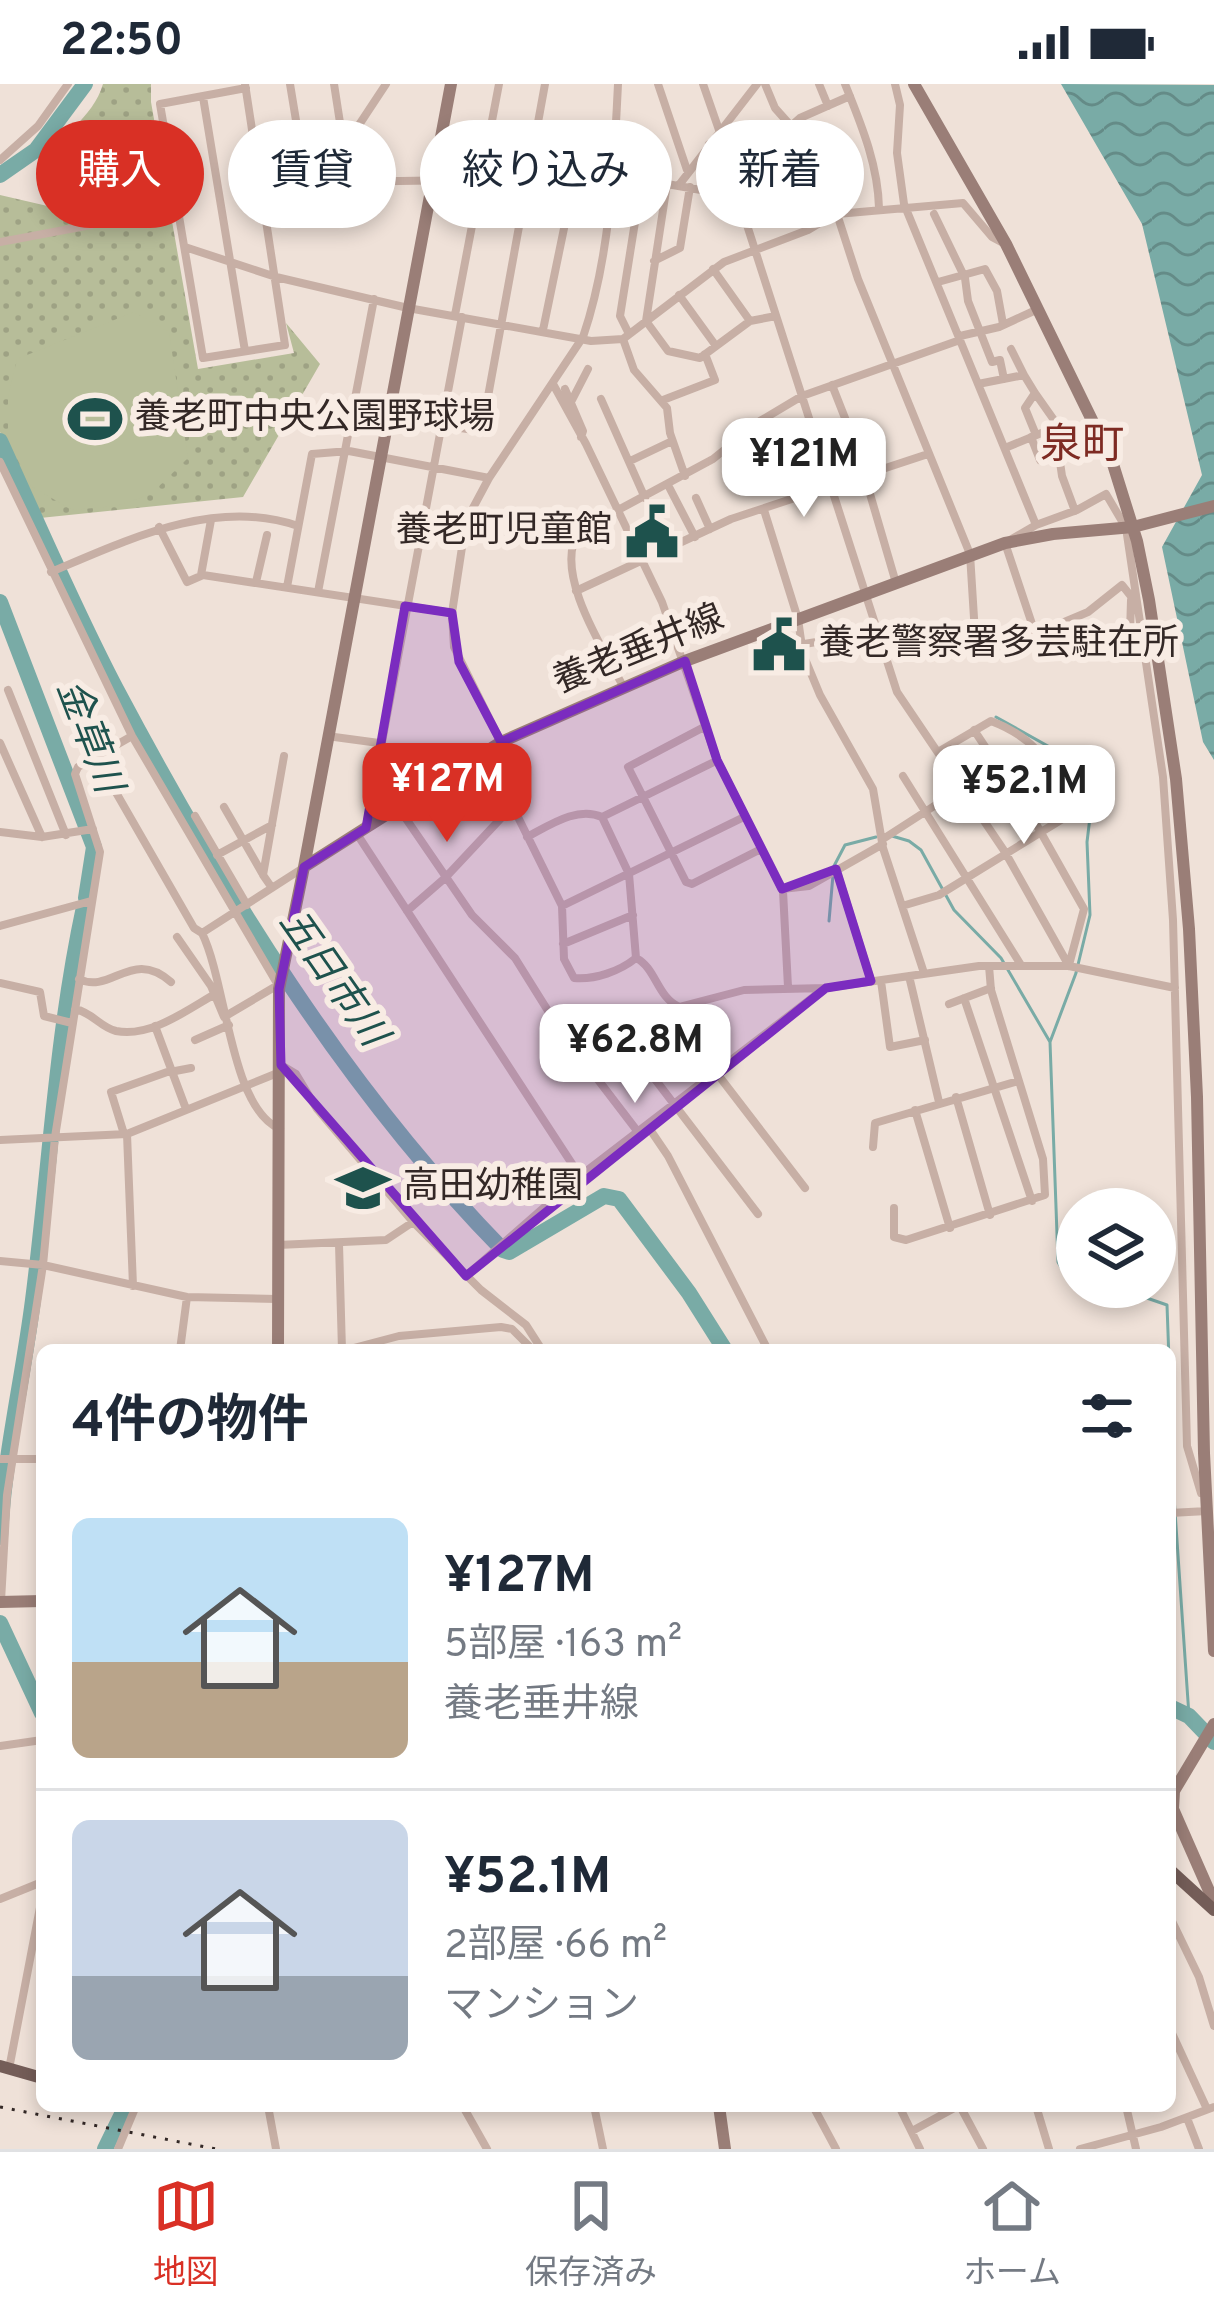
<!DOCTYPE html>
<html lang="ja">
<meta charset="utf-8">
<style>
:root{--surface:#fff;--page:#f6f6f7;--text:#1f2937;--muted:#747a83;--line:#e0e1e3;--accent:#d93025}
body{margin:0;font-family:Overpass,"Noto Sans JP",sans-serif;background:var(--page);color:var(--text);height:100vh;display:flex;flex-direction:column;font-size:45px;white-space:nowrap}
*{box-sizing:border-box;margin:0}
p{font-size:39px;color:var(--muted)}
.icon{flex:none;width:66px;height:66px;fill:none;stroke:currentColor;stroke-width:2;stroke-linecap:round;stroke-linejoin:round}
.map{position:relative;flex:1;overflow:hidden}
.sheet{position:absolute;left:36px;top:1260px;width:1140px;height:768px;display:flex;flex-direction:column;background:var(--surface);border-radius:18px;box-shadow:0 6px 18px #0003}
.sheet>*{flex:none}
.guide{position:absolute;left:36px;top:36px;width:1143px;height:108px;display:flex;gap:24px}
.controls{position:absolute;left:1056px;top:1104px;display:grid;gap:24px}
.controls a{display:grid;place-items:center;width:120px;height:120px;border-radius:50%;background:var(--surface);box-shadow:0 6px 18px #0003;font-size:60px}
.price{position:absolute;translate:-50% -102px;padding:0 27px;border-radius:24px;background:#fff;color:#222;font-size:39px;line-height:78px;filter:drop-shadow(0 3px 6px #0008)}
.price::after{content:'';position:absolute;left:50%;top:72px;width:36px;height:27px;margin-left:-18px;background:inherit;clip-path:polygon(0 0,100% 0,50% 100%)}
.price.on{background:var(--accent);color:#fff}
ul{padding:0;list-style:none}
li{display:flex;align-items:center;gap:36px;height:300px;padding:0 36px}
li+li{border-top:3px solid var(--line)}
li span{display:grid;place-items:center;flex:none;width:336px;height:240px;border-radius:18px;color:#555}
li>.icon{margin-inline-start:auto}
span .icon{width:144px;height:144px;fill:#fffc;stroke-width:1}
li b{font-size:51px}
h2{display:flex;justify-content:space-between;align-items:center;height:144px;padding:0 36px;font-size:51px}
.pill{padding:0 42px;border-radius:54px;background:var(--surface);box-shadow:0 6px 18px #0003;font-size:42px;line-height:108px}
.pill.on{background:var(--accent);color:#fff}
.status{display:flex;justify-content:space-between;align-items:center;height:84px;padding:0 60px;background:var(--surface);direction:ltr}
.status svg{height:33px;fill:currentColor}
.tabs{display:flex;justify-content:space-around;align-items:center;height:168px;border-top:3px solid var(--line);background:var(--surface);font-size:33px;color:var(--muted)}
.tabs a{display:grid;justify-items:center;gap:6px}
.tabs .on{color:var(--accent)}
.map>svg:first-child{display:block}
.park{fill:url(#park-dots)}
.pitch{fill:#b7bd99}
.water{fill:url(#water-waves)}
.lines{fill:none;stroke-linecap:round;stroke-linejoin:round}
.stream{stroke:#79aba6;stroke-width:3}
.river{stroke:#79aba6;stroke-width:16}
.street{stroke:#c7afa5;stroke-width:8}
.secondary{stroke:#9a7e77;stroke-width:12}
.primary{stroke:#745d58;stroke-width:12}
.rail{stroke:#332826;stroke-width:3;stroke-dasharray:3 9;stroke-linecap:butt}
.marked{fill:#7b2cbf;fill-opacity:0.2;stroke:#7b2cbf;stroke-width:9;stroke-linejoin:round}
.labels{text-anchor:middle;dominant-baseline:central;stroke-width:12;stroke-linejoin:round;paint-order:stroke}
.poi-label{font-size:36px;fill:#332826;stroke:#f8ece4;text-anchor:start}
.street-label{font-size:36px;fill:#332826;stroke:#f8ece4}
.water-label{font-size:39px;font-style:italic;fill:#1e524d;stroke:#f8ece4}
.quarter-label{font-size:42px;fill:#7e2b23;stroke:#f8ece4}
</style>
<div class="status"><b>22:50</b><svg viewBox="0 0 49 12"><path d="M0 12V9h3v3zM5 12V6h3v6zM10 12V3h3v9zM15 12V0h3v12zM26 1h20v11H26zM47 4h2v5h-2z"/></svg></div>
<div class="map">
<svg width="1214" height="2065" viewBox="0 0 1214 2065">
<defs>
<pattern id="park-dots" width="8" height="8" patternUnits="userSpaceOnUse" patternTransform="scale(3)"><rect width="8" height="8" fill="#b7bd99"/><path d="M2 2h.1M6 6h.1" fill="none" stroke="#9ea284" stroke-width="1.8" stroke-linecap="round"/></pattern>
<pattern id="water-waves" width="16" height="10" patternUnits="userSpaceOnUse" patternTransform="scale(3)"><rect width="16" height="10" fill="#79aba6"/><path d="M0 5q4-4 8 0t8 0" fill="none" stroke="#648b87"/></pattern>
</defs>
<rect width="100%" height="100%" fill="#efe1d8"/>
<path class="park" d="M103 0H151V18L198 285 294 269 286 239 320 280 243 413 40 434 0 348V111L82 130 94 95 38 79C59 54 93 34 103 0Z"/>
<path class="pitch" d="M134 228 169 248 188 374 151 410 116 422 72 426 31 402 8 357V313L17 275Z"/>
<path class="water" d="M1061 0 1214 1V676L1203 658 1162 463 1202 391 1142 140Z"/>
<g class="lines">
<path class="stream" d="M996 633 1055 666 1079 695 1091 725 1087 758 1090 831 1076 889 1050 958 1058 1178 1062 1185 1077 1190
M892 752 909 757 921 766 954 826 1001 874 1050 958
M834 782 845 761 876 753
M829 837 833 791
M1115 1203 1167 1221 1174 1413 1189 1632"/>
<path class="river" d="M0 91 36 66 85 0
M0 357C38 440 74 525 116 605 222 805 344 1004 503 1166L509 1168 604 1112 619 1115 689 1209 725 1266
M0 518 94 763 86 814
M0 1453C4 1373 23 1295 33 1216 50 1085 56 953 84 823
M0 1539 42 1629
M1170 1623 1189 1632 1214 1658
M105 2065 126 2022"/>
<path class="street" d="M245 0 285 261 203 274 160 20 246 4
M290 0 307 103
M334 0 343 58
M658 0 687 86
M703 0 719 46
M765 0 775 24 791 42
M819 0 828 22
M845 0C861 40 878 80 879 124
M895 0 900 21 897 69 904 120 1036 441 1005 459 1034 546
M203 13 245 267
M709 60 738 113 897 608 1005 768 1069 882
M257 73 349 56 386 0
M779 74 795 96 783 121
M0 76 38 42 68 0
M667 100 646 237 668 267 700 274 750 237 776 232
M679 101 757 0
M263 111 336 98 527 95 667 100 837 130 963 119 992 153 1005 160
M846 127 824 81 791 42 800 34 850 12
M837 130 858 195 970 470 975 550
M934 130 965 194 968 217 992 278 1000 276 1004 295
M0 158 91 141 111 132
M185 163 276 193 408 224 591 257 623 255 724 178 808 146 818 140 826 127
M654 177 680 164 690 103
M713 185 750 237
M938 198 985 185 997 207 1003 240
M679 211 716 262
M455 231 499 0
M543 246 574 96
M629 250 620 232 639 113 663 115
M960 252 999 243 1036 226
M623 255 634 286 667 324 670 349 685 392
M1024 291 1035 309 1025 324 1036 351
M553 300 586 360 662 518 717 676 783 807 788 903
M978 300 1024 291 1011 265
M832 301 856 362 896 499
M565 305 583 347 581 353
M1035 309 1054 336 1062 392 1075 427
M601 315 645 414
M663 316 715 296 705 270
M571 318 588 285
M441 341 474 346 485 329 545 0
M1031 353 1040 376
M1005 364 1056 343
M630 377 672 357
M0 378 132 652 278 901
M668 401 695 453
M696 414 710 445
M764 426 798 535 803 570 820 611 873 705 883 764 924 889
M1036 441 1077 426 1106 410 1126 444 1163 693 1173 836 1187 1362 1201 1409
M159 443 187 498 203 491 452 529
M51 488C127 456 215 413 298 442
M201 491 211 436
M256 498 267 451
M287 503 312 370 349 367 489 394
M576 507 731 435 928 370
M318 508 374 215
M1131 516 1130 549 1135 574
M804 560 923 541 1002 551 1050 544 1088 528 1122 501 1134 516
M623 602C603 565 552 487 579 447L713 375 760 337 802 312 960 256
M8 606 66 751
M706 642 628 683 686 798 692 800 761 765
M974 646 1035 738 1084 825 1069 881
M327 652 379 659
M0 659 42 753
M938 668 991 637C1041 656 1049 683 1077 726
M95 672 194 844 202 849
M903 692 1021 881
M224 723 262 789
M398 723 472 831 515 874 560 946 638 1048
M514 725 562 822 564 875 574 894C595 896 620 887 636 874
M195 732 247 821
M602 733 629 790 636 874C656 884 657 913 679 923L689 953 805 1104
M366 743 462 233
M0 748 42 753 93 745
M357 750 580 1092
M527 753C550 741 577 722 602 733L716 677
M883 755 962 704
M217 771 272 741
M836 785 871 897
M272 804 263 791 284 672
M782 805 809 802 883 760
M562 822 744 733
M902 822 939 811 1077 726
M407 827 445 794 519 715 501 658 454 563 452 529 466 437 489 394 583 253C610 174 614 83 618 0
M0 842 91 817
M177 853 211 902 224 933 278 901
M563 860 633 831
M909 892 939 1018
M79 895C111 911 132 863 171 898
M881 897 890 963 925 956
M0 899 40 908 44 932 72 939
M964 914 1032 1117
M949 920 991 904
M679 923 744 906 826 904 979 882H1069L1175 904
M75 925C93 929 100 943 116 947 150 954 187 926 215 910
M155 942 186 1025
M195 956 229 941
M585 978 622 952 758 1130
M281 981 296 990 317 1025 413 1138 481 1206 526 1241 542 1266
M170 988 191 984
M956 1013 990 1131
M915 1026 950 1144
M647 1041 668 1072 768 1266
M280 1045C230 1024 227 900 202 849L303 784
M124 1050 111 1008 170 987
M127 1050 133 1202
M0 1056 127 1050 280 988
M873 1063 875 1039 1018 997
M894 1124V1153L906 1156 1045 1111 1043 1075 991 906 989 882
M339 1160 342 1266
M278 1161 386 1156 413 1138
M0 1177 43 1181 187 1213 277 1215
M466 1192 580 1092 825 904
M180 1266 187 1213
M346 1266 399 1252 501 1243 512 1245 533 1266
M0 1375H42
M1170 1429 1207 1427 1206 1423
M1 1517 7 1411 43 1181 55 1053 100 768 75 690 78 683 132 652
M0 1662 42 1656
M0 1815 42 1798
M1170 1833 1199 1893 1214 1942
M1170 1945 1207 2025
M9 1985 42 1813
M268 2022 276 2065
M594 2022 603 2065
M813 2022 836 2065
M899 2022 920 2065
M960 2022 983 2065
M1036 2022 1049 2065
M1126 2022 1136 2065
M465 2026 487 2065
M1187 2034 1199 2065
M912 2047 958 2022
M118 2065 136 2022
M1080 2065 1161 2043 1214 2023"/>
<path class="secondary" d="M914 0 1006 160 1112 377 1137 457 1149 516 1176 695 1189 845 1197 1013 1204 1369 1214 1567
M304 783 451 0
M278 1266 279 905 304 783 501 658 685 577 1005 459 1053 450 1133 443 1214 422
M0 1518 42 1517
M1214 1640 1174 1707 1173 1725 1214 1818
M719 2022 725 2065"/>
<path class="primary" d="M1170 1786 1214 1826
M0 1982 42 1994"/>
<path class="rail" d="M0 2023 216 2065"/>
</g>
<path class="marked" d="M405 522 452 529 459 578 501 658 685 577 717 676 782 805 836 785 871 897 826 904 466 1192 281 981 279 905 304 783 366 744Z"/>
<defs>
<symbol id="stadium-bare" viewBox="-9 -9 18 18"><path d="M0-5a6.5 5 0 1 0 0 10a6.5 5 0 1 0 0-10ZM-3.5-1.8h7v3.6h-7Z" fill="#1e524d" stroke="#f8ece4" stroke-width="2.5" paint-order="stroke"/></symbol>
<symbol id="civic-bare" viewBox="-9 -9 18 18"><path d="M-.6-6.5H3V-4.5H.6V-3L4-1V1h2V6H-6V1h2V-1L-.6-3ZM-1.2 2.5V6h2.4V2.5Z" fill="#1e524d" stroke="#f8ece4" stroke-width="2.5" paint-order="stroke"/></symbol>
<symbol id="school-bare" viewBox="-9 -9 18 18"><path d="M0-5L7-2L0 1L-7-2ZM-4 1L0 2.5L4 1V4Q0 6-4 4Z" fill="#1e524d" stroke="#f8ece4" stroke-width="2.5" paint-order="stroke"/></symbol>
</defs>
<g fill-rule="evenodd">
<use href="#stadium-bare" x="57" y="297" width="76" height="76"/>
<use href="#civic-bare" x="614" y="410" width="76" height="76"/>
<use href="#civic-bare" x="741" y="523" width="76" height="76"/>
<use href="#school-bare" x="325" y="1066" width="76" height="76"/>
</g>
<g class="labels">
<g class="poi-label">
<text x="135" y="335">養老町中央公園野球場</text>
<text x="612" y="448" text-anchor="end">養老町児童館</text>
<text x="819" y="561">養老警察署多芸駐在所</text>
<text x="403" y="1104">高田幼稚園</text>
</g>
<g class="street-label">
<text transform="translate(639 567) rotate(-22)">養老垂井線</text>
</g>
<g class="water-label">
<text transform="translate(87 653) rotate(69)">金草川</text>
<text transform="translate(331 895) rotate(55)">五日市川</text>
</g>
<g class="quarter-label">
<text x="1082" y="363">泉町</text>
</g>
</g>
</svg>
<div class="controls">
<a><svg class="icon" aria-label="layers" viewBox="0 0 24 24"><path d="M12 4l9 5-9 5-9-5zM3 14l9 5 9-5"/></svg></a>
</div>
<b class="price" style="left:804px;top:436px">¥121M</b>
<b class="price on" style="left:447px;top:761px">¥127M</b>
<b class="price" style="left:1024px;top:763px">¥52.1M</b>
<b class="price" style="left:635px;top:1022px">¥62.8M</b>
<div class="guide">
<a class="pill on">購入</a>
<a class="pill">賃貸</a>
<a class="pill">絞り込み</a>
<a class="pill">新着</a>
</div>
<section class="sheet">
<h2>4件の物件<svg class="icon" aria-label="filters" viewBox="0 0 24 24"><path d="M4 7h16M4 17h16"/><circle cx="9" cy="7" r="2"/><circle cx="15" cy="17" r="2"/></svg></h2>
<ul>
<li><span style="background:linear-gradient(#bfe0f5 60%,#b9a48a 0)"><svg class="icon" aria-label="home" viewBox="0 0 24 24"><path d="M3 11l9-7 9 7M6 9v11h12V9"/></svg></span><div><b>¥127M</b><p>5部屋 · 163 m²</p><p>養老垂井線</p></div></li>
<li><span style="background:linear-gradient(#c9d6e8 65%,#9aa5b1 0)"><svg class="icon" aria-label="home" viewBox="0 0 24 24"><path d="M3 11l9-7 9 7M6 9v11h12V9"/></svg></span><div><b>¥52.1M</b><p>2部屋 · 66 m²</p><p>マンション</p></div></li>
</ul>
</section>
</div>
<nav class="tabs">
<a class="on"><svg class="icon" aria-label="map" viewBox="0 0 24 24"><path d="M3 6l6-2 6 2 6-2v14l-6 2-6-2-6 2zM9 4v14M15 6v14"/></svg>地図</a>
<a><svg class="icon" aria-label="saved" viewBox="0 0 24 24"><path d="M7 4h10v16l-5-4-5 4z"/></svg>保存済み</a>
<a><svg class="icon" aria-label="home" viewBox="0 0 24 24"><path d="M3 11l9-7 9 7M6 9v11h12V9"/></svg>ホーム</a>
</nav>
